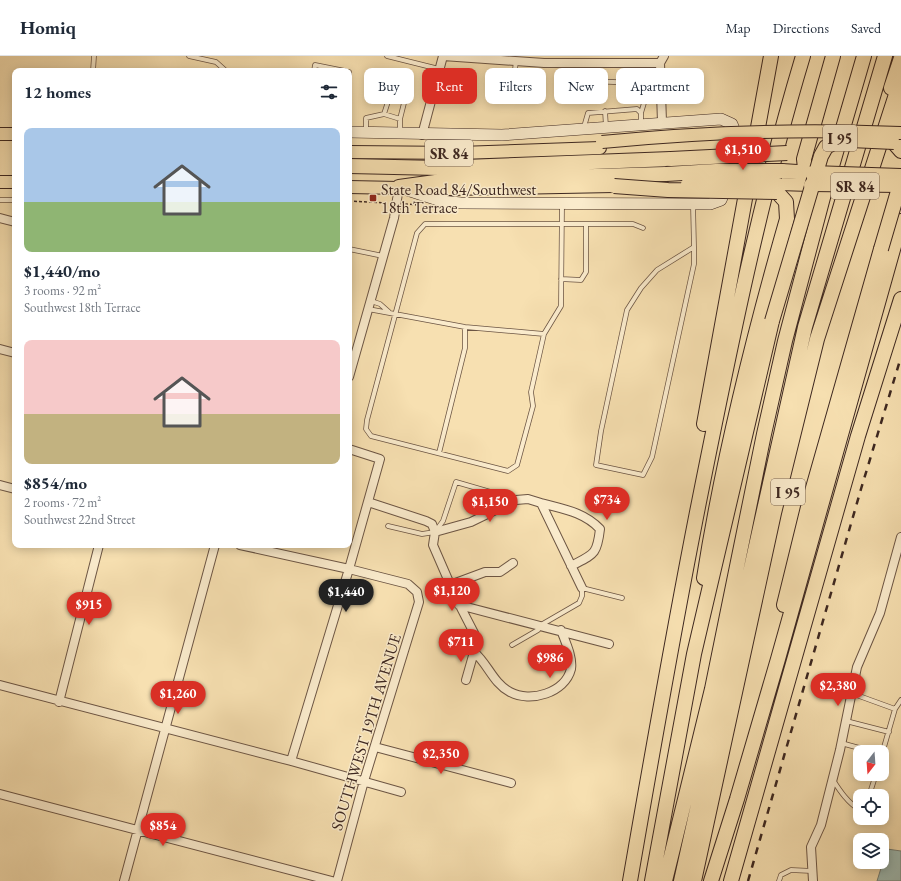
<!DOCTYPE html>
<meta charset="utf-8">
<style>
:root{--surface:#fff;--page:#f6f6f7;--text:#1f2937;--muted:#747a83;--line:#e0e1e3;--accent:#d93025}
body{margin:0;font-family:"EB Garamond",serif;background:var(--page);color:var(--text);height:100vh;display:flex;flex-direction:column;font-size:15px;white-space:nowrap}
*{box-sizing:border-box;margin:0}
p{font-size:13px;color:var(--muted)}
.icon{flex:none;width:22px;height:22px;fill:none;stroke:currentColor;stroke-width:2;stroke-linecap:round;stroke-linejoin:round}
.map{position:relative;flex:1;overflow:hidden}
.panel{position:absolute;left:12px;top:12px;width:340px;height:480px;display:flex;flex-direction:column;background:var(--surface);border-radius:8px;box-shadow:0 2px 10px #0003}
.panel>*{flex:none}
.guide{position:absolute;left:364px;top:12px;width:380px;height:36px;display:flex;gap:8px}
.needle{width:26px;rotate:197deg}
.controls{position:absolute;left:853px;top:689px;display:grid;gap:8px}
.controls a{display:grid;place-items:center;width:36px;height:36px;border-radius:8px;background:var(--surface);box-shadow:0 2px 10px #0003;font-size:20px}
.price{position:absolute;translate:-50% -34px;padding:0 9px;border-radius:14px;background:var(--accent);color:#fff;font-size:13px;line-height:26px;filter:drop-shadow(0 1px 2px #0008)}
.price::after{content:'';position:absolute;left:50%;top:24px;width:12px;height:9px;margin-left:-6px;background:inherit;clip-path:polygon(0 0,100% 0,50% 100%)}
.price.current{background:#222;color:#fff}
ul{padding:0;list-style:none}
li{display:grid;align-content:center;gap:8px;height:212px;padding:0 12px}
li span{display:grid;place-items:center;height:124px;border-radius:8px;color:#555}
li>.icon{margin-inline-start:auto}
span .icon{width:72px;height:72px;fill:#fffc;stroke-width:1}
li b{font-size:17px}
h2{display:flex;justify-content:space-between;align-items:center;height:48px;padding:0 12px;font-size:17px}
.pill{padding:0 14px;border-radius:8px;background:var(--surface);box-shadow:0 2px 10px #0003;font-size:14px;line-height:36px}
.pill.current{background:var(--accent);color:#fff}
header{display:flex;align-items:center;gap:24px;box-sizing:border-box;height:56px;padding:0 20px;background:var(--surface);border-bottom:1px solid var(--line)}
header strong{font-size:19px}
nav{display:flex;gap:22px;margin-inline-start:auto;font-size:14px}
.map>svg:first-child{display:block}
.water{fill:#9ebbb3;stroke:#778078}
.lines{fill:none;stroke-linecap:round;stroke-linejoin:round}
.lane-casing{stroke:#6c5544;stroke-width:5.5}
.street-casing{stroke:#6c5544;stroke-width:10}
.secondary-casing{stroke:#3d2720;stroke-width:12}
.primary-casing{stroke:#3d2720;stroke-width:14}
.highway-casing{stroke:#3d2720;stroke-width:16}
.path{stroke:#3d2720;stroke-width:1.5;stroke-dasharray:3 2;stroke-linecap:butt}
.lane{stroke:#faebcc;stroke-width:4}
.street{stroke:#faebcc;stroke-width:8}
.secondary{stroke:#faebcc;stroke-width:11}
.primary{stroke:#f7e0b1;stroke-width:12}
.highway{stroke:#f7e0b1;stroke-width:14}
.rail{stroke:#3d2720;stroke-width:2.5;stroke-dasharray:7 7;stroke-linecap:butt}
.primary-bridge-casing{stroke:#3d2720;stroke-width:14;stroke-linecap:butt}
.highway-bridge-casing{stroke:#3d2720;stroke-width:16;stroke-linecap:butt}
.primary-bridge{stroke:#f7e0b1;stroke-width:12}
.highway-bridge{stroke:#f7e0b1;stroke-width:14}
.poi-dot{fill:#8f2418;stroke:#faebcc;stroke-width:1.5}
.labels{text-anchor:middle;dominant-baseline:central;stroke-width:3;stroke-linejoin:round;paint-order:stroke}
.shield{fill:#faebcc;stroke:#766254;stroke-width:1}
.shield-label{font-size:15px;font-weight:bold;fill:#3d2720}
.poi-label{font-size:16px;fill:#3d2720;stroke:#faebcc;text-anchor:start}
.street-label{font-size:16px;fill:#3d2720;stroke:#faebcc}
</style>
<header>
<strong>Homiq</strong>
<nav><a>Map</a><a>Directions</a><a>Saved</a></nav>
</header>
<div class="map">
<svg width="901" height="825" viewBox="0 0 901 825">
<rect width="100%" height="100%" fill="#f7e0b1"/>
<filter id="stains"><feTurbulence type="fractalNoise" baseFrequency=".005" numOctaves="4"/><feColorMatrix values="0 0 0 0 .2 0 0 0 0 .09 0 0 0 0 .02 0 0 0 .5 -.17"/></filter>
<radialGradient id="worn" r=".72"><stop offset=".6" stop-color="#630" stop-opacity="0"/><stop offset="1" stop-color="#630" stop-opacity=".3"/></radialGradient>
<path class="water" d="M887 793 901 795V825H877Z"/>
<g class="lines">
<defs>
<path id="lane" d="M189 0 216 6 226 15
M387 0 439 13
M93 15 94 0
M314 15 315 9 345 15
M349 16V18
M589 25 638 27 644 30V47L641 57
M498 32H508L513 30 516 5
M605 55 606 71
M384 58 400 63
M584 71 588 57 637 53 641 57V68
M366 75V62L384 58 393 30 398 24 405 26 408 31 400 63V76
M0 144H15
M562 148 561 250 544 278 531 336 533 350 517 409 508 415 371 380 366 373 367 364 417 177 425 168H633L643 172
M693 149 694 191 657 214 641 232 627 254 601 375 596 409 643 419 652 401 694 208V191
M349 193 383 200
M561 223 581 224 586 216V168
M371 245 380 248 389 256
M368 253 465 271 544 278
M439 397 465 292V271
M388 470 422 478 435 476 443 465 456 426 515 443
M512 589 538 574 541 569 579 547 582 540V532L622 542
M851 637 895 653
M846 665 889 676
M841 687 874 696
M882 698 895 653 901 644
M833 724C840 735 848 747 860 754
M869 740 876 718
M779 825 781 819 791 814 812 815"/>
<path id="street" d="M443 0 544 7H660
M662 66 660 7 664 0
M422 79 443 0
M0 162 15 166
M0 293 15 297
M349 321 394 162 399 131
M0 429 15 433
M368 446 426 465 432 468 435 476 471 466 516 444 528 443 541 447 582 532
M541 447C563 453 584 456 600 473 597 499 594 498 571 510
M435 476 433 489 456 542 474 577V596C488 608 493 627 510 636 530 647 565 637 571 613 573 601 565 585 561 574
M240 489 349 513 408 528 417 536 419 546 364 725 337 825
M450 529 485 516H500L513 507
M459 549 609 588
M466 624 474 596
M0 629 291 705 401 736
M59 646 99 489
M375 691 511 727
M291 705 349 513 380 403 349 393
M0 738 332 825
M124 825 215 489
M813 825 811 791 821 769 840 694 857 611 880 557 901 481"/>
<path id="secondary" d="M349 76 502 79 721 63 732 68 734 73 733 107
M407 134 441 145 461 147 710 148 721 144 728 128"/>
<path id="primary" d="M0 78H15
M349 96 460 97 600 92
M0 126H15
M779 128 810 129
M349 131 449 133 614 130"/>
<path id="highway" d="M891 32 901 2
M890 83 901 53
M894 87 901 95
M349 110 439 112 671 103
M782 115 812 117
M812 117 805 112 804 103 833 0
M399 131 450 124 666 118
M704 368 771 0
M704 522C723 401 753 281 787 163L786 146 777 136
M784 549 811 439 881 193
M630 825C652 698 674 572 699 446 729 296 759 146 803 0
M652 825 694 598 772 265
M665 825 712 633 764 378 785 285 825 134 864 0
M681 825 805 271 885 0
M694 825 774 457 817 283 901 23
M711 825 737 743 778 603 901 165
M731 825 858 380 901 243"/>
</defs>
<use href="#lane" class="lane-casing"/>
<use href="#street" class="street-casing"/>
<use href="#secondary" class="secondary-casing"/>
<use href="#primary" class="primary-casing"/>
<use href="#highway" class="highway-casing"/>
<path class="path" d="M349 145 389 147
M405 148 419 149"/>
<use href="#lane" class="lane"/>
<use href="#street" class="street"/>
<use href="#secondary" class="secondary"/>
<use href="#primary" class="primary"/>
<use href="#highway" class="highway"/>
<path class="rail" d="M748 825 861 433 901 301"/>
<defs>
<path id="primary-bridge" d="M829 84 894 87
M602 86C701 76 801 73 901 77
M687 128H779
M810 129 901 130"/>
<path id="highway-bridge" d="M671 103 787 97
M812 117 901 120
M666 118 716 115H782
M614 130 668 134 777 136
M881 193 901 125
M772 265 821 100 826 91 837 85"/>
</defs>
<use href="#primary-bridge" class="primary-bridge-casing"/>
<use href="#highway-bridge" class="highway-bridge-casing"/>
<use href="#primary-bridge" class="primary-bridge"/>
<use href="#highway-bridge" class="highway-bridge"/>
</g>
<rect class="poi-dot" x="369" y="138" width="8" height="8" rx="2"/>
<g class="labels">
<g class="shield">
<rect x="823" y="69" width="34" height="26" rx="3"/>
<rect x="425" y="84" width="48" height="26" rx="3"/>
<rect x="831" y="117" width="48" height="26" rx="3"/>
<rect x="771" y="423" width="34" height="26" rx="3"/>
</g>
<g class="shield-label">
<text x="840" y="82">I 95</text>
<text x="449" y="97">SR 84</text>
<text x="855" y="130">SR 84</text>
<text x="788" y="436">I 95</text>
</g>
<g class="poi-label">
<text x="381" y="133">State Road 84/Southwest<tspan x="381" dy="18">18th Terrace</tspan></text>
</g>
<g class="street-label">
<text transform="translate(366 676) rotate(-73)">SOUTHWEST 19TH AVENUE</text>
</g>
</g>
<rect width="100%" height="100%" filter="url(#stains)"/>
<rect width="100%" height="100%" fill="url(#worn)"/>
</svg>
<div class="controls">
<a><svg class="needle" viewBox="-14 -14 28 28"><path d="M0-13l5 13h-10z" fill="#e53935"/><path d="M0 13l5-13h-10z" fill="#747a83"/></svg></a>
<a><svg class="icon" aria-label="locate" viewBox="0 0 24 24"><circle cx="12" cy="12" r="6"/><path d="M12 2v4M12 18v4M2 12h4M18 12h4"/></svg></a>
<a><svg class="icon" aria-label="layers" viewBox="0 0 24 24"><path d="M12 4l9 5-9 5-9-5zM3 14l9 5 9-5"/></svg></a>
</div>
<b class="price" style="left:743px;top:115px">$1,510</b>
<b class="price" style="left:607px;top:465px">$734</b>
<b class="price" style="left:490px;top:467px">$1,150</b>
<b class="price" style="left:452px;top:556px">$1,120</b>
<b class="price current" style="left:346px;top:557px">$1,440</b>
<b class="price" style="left:89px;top:570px">$915</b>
<b class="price" style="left:461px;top:607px">$711</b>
<b class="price" style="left:550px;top:623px">$986</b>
<b class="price" style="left:838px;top:651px">$2,380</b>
<b class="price" style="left:178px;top:659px">$1,260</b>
<b class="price" style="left:441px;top:719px">$2,350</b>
<b class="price" style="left:163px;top:791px">$854</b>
<div class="guide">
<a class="pill">Buy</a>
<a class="pill current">Rent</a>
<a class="pill">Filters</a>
<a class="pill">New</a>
<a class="pill">Apartment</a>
</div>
<section class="panel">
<h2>12 homes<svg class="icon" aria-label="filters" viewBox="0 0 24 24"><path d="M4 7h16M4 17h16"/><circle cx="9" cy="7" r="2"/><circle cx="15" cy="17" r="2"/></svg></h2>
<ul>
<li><span style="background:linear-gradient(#a9c7e8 60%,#8fb573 0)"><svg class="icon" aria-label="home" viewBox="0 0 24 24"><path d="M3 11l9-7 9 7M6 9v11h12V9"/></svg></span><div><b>$1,440/mo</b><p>3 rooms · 92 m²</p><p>Southwest 18th Terrace</p></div></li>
<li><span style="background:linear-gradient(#f6c9c9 60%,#c2b280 0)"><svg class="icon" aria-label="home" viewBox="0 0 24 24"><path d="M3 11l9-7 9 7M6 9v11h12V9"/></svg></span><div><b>$854/mo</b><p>2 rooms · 72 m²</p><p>Southwest 22nd Street</p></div></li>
</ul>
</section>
</div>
